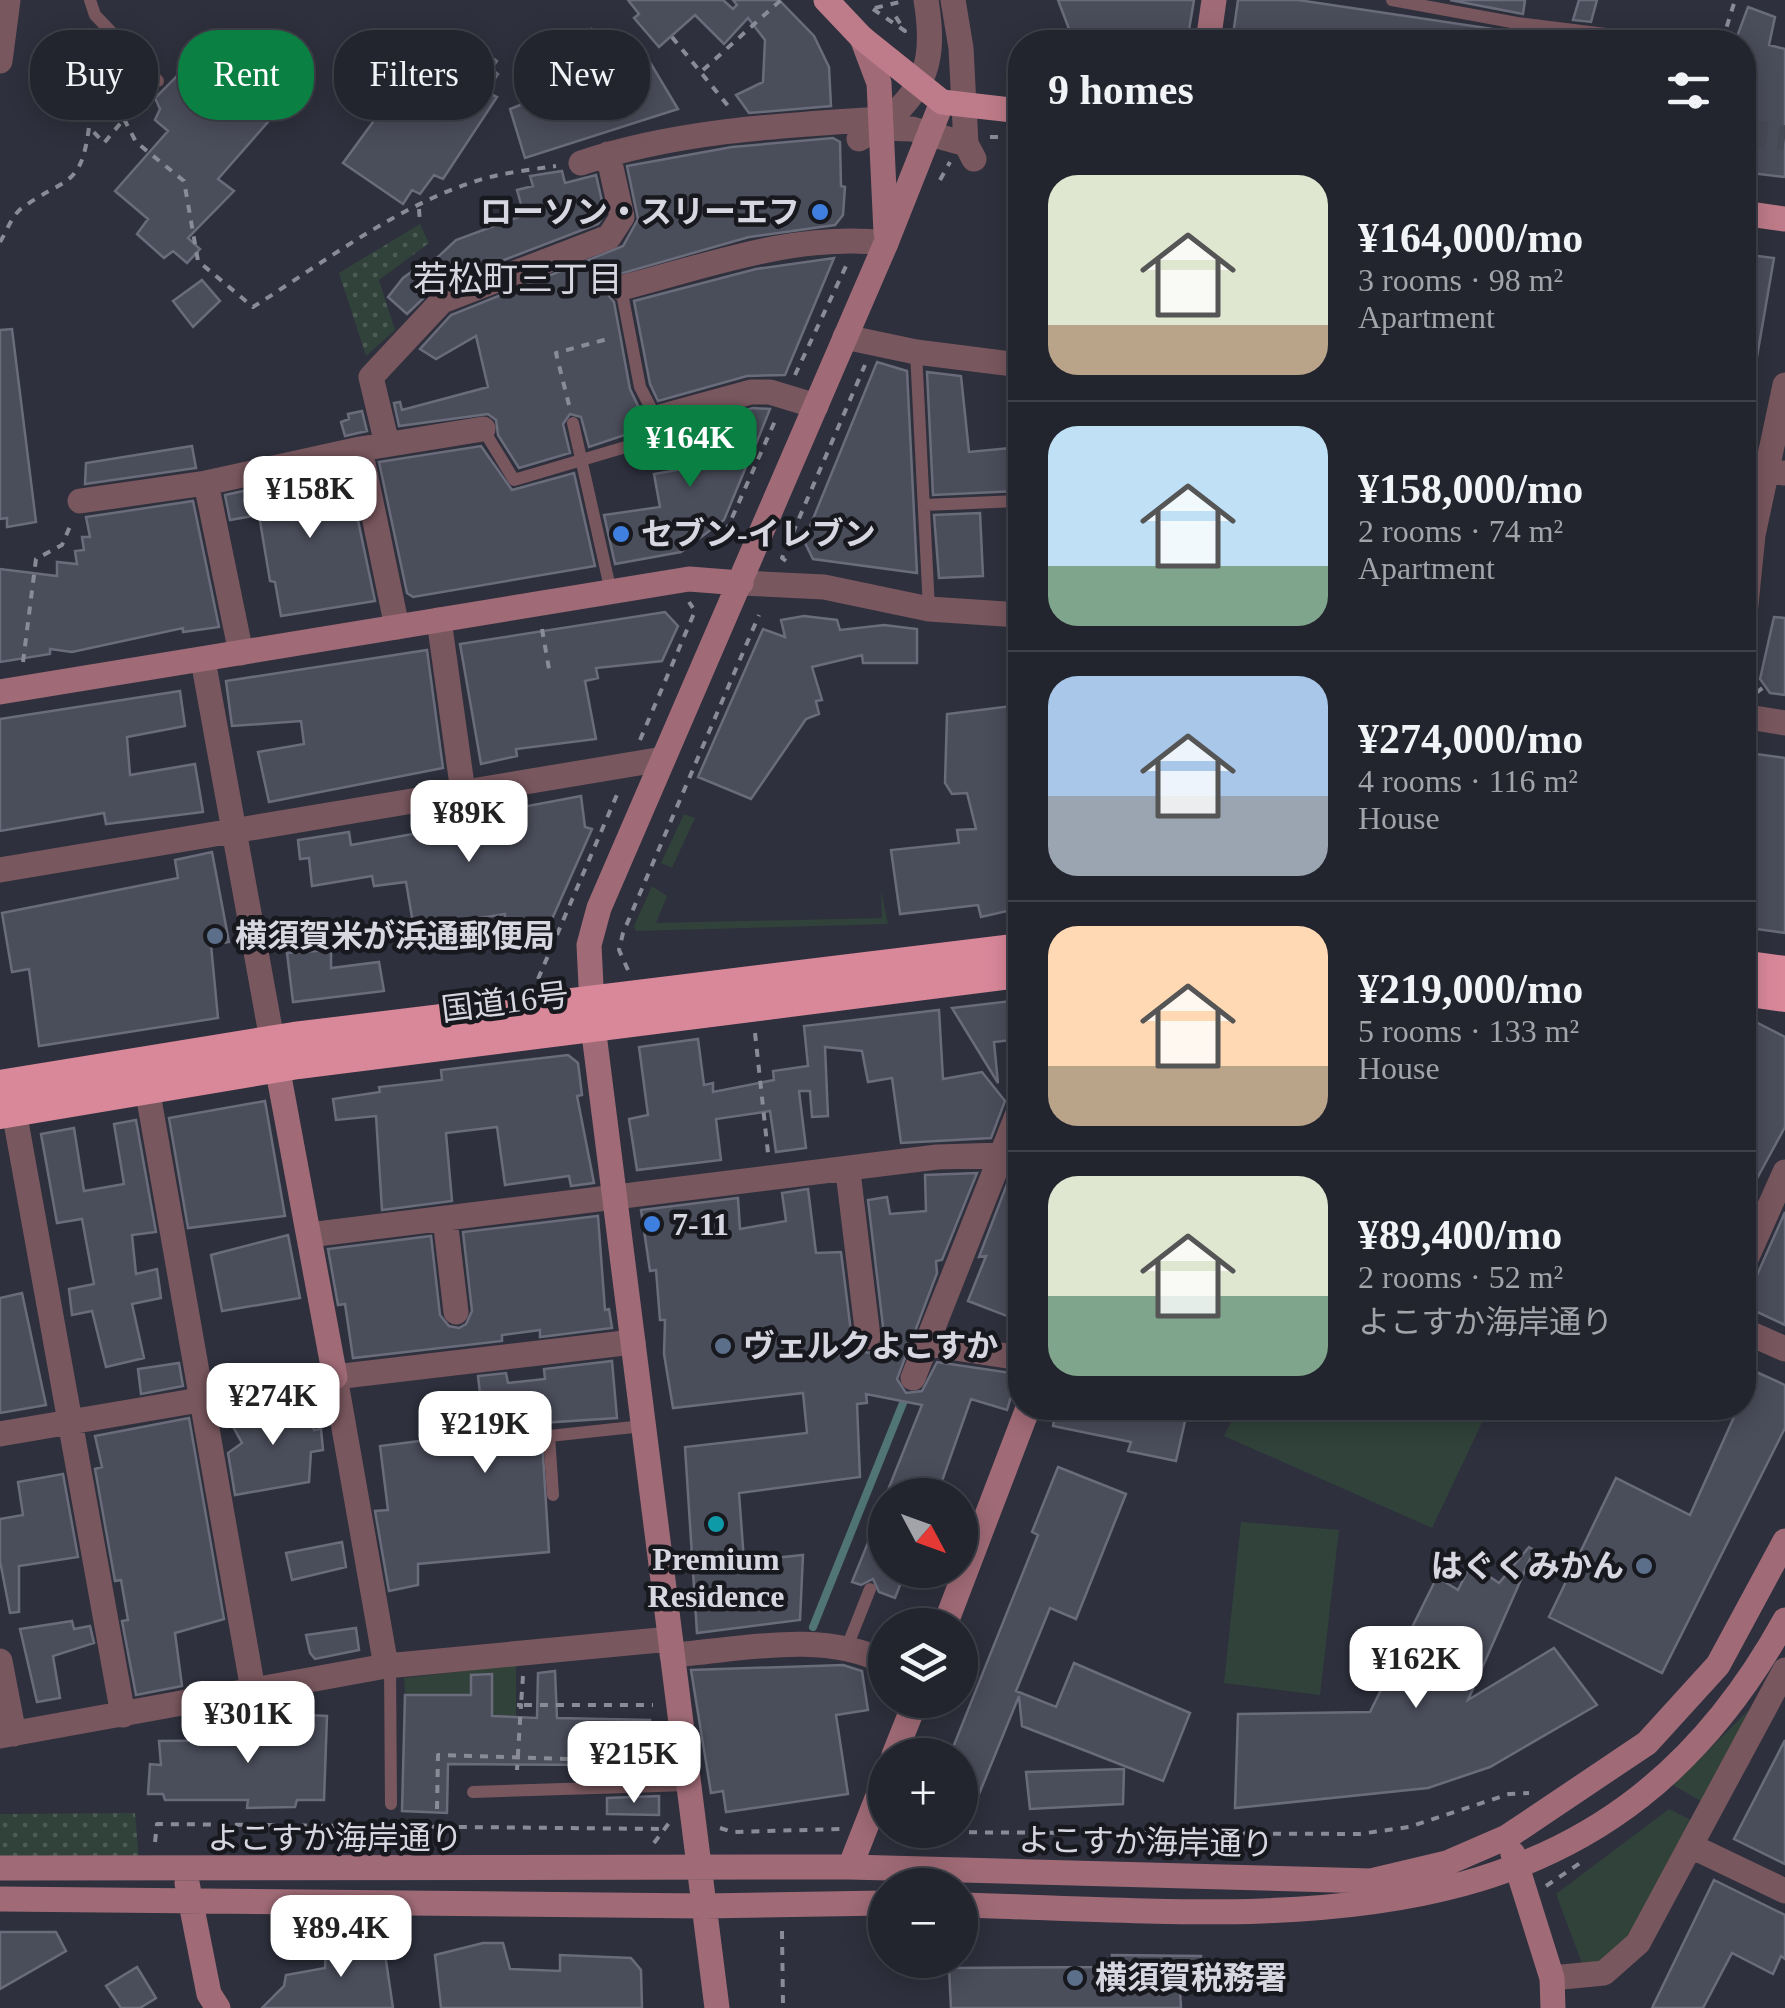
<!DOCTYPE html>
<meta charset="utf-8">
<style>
:root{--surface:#22242e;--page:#2a2c36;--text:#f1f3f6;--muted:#a2a4aa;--line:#3f414a;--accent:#0b8043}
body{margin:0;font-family:"Times New Roman","Noto Sans JP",serif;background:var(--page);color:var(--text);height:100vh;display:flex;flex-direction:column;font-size:38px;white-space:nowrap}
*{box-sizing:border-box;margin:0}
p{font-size:32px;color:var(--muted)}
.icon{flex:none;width:55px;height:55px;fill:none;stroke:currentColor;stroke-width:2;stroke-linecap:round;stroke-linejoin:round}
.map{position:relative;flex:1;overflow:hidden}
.details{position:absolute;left:1008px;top:30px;width:748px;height:1390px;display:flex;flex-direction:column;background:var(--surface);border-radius:40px;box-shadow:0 5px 25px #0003,0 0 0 2px var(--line)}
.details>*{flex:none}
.guide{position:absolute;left:30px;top:30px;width:828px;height:90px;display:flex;gap:20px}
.needle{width:65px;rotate:131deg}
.buttons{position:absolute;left:868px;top:1478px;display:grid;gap:20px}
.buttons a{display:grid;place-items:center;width:110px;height:110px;border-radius:50%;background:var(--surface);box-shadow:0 5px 25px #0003,0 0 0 2px var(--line);font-size:50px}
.price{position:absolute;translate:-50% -85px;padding:0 22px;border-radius:20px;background:#fff;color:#222;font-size:32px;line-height:65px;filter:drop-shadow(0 2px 5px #0008)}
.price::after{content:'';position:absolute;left:50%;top:60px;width:30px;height:22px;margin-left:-15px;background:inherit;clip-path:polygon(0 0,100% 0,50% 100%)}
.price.current{background:var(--accent);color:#fff}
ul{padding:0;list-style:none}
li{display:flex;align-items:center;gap:30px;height:250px;padding:0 40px}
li+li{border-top:2px solid var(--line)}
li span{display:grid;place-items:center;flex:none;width:280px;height:200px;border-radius:30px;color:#555}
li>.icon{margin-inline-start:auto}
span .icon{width:120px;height:120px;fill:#fffc;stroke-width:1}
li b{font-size:42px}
h2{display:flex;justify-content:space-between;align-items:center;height:120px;padding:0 40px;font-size:42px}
.pill{padding:0 35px;border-radius:40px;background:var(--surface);box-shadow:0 5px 25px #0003,0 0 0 2px var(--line);font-size:35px;line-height:90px}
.pill.current{background:var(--accent);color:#fff}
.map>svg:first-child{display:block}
.green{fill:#30423a}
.park{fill:url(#park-dots)}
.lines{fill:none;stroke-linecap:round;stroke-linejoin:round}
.stream{stroke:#517575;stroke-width:8}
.building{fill:#4a4d5a;stroke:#6a6c7b;stroke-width:2.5}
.street-tunnel{stroke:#474955;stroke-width:25;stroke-dasharray:25 12;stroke-linecap:butt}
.path{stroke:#898b96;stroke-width:4;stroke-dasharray:8 8;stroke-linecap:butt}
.lane{stroke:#79575e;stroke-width:12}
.street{stroke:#79575e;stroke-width:25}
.secondary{stroke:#a06b77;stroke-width:25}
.primary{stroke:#be7b89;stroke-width:25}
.highway{stroke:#d9889a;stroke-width:30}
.shop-dot{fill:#3f7fe0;stroke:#18191f;stroke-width:4}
.service-dot{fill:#5c6f8a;stroke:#18191f;stroke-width:4}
.culture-dot{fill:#0f9aa8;stroke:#18191f;stroke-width:4}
.labels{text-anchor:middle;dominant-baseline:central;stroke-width:9;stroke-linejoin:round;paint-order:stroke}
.poi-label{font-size:32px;font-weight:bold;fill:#d6d7e0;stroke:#18191f;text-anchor:start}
.street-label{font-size:32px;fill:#d6d7e0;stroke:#18191f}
.neighbourhood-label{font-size:35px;fill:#d6d7e0;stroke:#18191f}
</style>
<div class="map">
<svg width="1785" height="2008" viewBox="0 0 1785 2008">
<defs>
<pattern id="park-dots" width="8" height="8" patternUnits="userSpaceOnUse" patternTransform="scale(2.5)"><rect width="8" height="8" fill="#30423a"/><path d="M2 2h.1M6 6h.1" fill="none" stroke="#4d5d56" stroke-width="1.8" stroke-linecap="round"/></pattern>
</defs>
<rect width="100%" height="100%" fill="#2e303d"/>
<path class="green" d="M684 814 695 818 672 868 661 863Z
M652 886 667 896 656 923 882 918 881 891 888 924 636 931 634 926Z
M1238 1408H1489L1432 1528 1224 1436Z
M1241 1522 1339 1530 1320 1695 1224 1683Z
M516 1665V1716L448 1715 405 1695 404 1678Z
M1763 1696 1706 1804 1673 1785Z
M1669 1809 1695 1822 1631 1943 1608 1962 1583 1966 1556 1894Z"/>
<path class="park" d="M420 224 429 243 379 280 395 330 366 356 339 273Z
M135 1813 139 1859 0 1860V1814Z"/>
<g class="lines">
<path class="stream" d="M813 1627 905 1398"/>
</g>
<path class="building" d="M628 0H723L733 9 737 5 733 0H779L814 36 829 67 831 106 749 113 736 95 763 82 765 40 748 18 724 44 695 15 659 47 634 18 639 14Z
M1058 0H1194L1187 42H1074Z
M1238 0H1298L1520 33 1519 42H1232Z
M1450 0H1525L1523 14Z
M1579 0H1597L1591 22 1573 20Z
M1748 7 1775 17 1769 45 1785 49V177L1742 172V42H1735Z
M591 28 617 64 641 47 678 109 525 158 510 109 588 78 586 73 599 65Z
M225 36 232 43 238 37 262 55 243 80 274 115 218 179 234 191 188 238 200 249 187 263 173 251 164 258 137 234 148 219 115 191 168 131 155 120 160 109 155 98 183 70 189 76Z
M430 44 441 50 447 45 462 54 472 44 497 61 491 69 498 74 486 92 497 97 443 179 434 175 420 194 412 190 403 204 343 163Z
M93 48 118 77 101 91 77 66Z
M833 138 840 142 841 186 845 187 843 215 835 225 749 237 609 277 605 291 614 302 630 389 641 412 640 420 625 435 589 447 581 417 570 414 563 424 570 453 519 468 498 435 496 420 488 414 399 426 394 403 400 402 402 410 488 387 476 336 436 359 420 349 451 315 623 246 638 219 627 166 732 147Z
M562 171 565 183 596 175 605 214 598 224 436 286 407 314 388 297 403 278 420 266 424 270 456 240 524 215 517 190 533 186 530 176Z
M1742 254 1774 258 1753 380 1742 379Z
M834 258 785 375 747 376 658 401 650 384 634 301 756 269Z
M202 280 220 301 193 327 173 301Z
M12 329 36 522 7 527V518L0 519V330Z
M877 362 907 371 917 573 813 559 804 541Z
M927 372 961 376 969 452 1020 447V491L933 495Z
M753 408 770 409 756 444 745 446 748 462 724 520 681 552 615 564 604 515 660 507 654 474 683 469 681 428Z
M362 411 367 431 345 436 341 422 349 419 348 414Z
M192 446 196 468 85 484 86 463Z
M481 446 512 490 574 473 595 566 413 597 407 593 379 462Z
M347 468 375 601 281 616 275 582 270 581 259 515 230 520 225 495Z
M193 501 219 627 183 632V628L72 652 50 649V654L0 662V569L57 576V562L77 564 75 551 84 550 82 537H90L86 517Z
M980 513 983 576 939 578 934 515Z
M665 612 678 626 662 661 596 668 598 678 585 681 596 739 516 749 517 756 481 764 460 644Z
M804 616 837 620 840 630 884 625 917 629V663H863L862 655 812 667 822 700 816 701 819 714 806 719 751 799 698 777 763 629 785 637 781 620Z
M1774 617 1785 618V695L1770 693 1760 679Z
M427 650 443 768 269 802 258 752 304 744 301 721 232 726 226 681Z
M180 691 185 726 127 737 130 775 195 764 203 812 106 824 104 813 0 831V719Z
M1020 705V908L981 917 978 905 900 914 891 850 959 843 957 830 976 829 967 793 952 794 945 783 947 714Z
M1756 754 1785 758V933L1742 927V841Z
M581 796 585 827 592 829 548 928 515 933V923L505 924V914L414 929 406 882 374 886 372 876 312 886 309 858 300 859 298 840 349 832 351 845 486 821 485 814Z
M212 852 229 942 211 945 218 1018 39 1046 29 969 12 972 2 913 178 878 175 860Z
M331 950V968L379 962 384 991 293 1002 287 953Z
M1020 1000V1039L994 1042 998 1083 952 1008Z
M939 1010 943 1079 982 1072 1005 1101 991 1138 901 1143 892 1078 868 1082 862 1051 825 1047 828 1116 812 1117 810 1091H799L806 1148 776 1152 770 1111 716 1119 721 1160 637 1170 629 1119 648 1115 639 1047 698 1039 704 1085 713 1083V1092L774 1080 773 1071 808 1066 804 1026Z
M1750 1019 1785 1037V1127L1742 1206V1029Z
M568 1055 578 1063 582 1095 577 1096 594 1183 571 1186 569 1176 505 1185 497 1127 446 1133 452 1201 382 1210 376 1116 336 1120 333 1099 380 1092 379 1087 442 1080 441 1070Z
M265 1101 285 1216 188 1228 169 1118Z
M136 1120 156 1232 132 1235 136 1274 157 1269 161 1298 132 1304 144 1358 106 1367 92 1311 72 1315 69 1289 94 1284 82 1219 57 1223 41 1134 74 1128 84 1191 124 1184 114 1124Z
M977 1173 942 1260 936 1261 937 1273 897 1379 906 1393 922 1391 937 1362 1018 1374 1007 1410 971 1399 937 1495H886L922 1405 866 1394 867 1403 857 1404 860 1477 739 1493 744 1561 803 1555 800 1620 697 1633 685 1447 807 1433 803 1393 673 1408 664 1354 665 1320H660L656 1270 650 1271 641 1210 738 1198 740 1229 786 1221 782 1193 808 1189 816 1253 841 1252 852 1340 861 1351 869 1353 878 1349 884 1335 868 1200 887 1197 890 1214 926 1211 925 1175Z
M1007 1184 1020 1189V1321L968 1301 986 1256 979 1257Z
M1785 1212V1325L1742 1305V1287L1757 1275Z
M598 1216 605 1310 609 1309 612 1328 540 1337V1330L502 1335V1341L353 1358 345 1304 338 1305 328 1249 431 1236 440 1315 449 1326 459 1328 466 1324 472 1311 463 1232Z
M288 1235 300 1298 222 1311 211 1255Z
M22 1293 46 1405 0 1413V1298Z
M612 1361 617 1418 541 1423 549 1552 418 1564V1585L389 1591 375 1511 388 1510 380 1446 428 1440 429 1450 486 1447 478 1376 506 1373 508 1383 545 1379 544 1369Z
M179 1363 183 1386 141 1394 138 1369Z
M1754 1371 1785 1385V1428L1662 1673 1549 1617 1616 1478 1690 1515 1738 1408H1742Z
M304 1403 314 1430 321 1429 323 1450 311 1452 309 1482 235 1495 228 1453 242 1443 225 1412 245 1409 246 1414Z
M1056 1408H1188L1176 1461 1128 1451 1131 1442 1053 1426Z
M189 1418 224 1619 175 1633 182 1686 136 1695 122 1621 128 1620 121 1580 115 1581 95 1469 102 1467 95 1436Z
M1058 1467 1126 1494 1076 1619 1050 1608 1016 1691 1056 1707 1074 1663 1190 1713 1163 1781 1022 1726 1019 1696 977 1799 960 1792V1755H950L1038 1535 1032 1532Z
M63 1474 78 1557 19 1566V1612L10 1613 0 1561V1519L23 1515 18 1482Z
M885 1501V1570H906L895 1598 879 1592 873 1579 861 1585 852 1582Z
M342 1542 346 1567 292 1580 286 1553Z
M1529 1547 1534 1550 1468 1700 1554 1648 1597 1705 1490 1767 1428 1788 1235 1808 1238 1714 1370 1712 1437 1577 1458 1590 1471 1564 1499 1583Z
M72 1621 74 1629 90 1626 94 1643 53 1656 60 1698 37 1702 20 1629Z
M356 1628 359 1650 315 1659 310 1653 306 1635Z
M843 1665 862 1671 868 1710 836 1715 848 1794 726 1812 723 1791 711 1793 691 1670Z
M555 1671 557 1718 650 1720 648 1776 607 1778 606 1765 448 1764 447 1813 402 1811 405 1695H471V1675L492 1674V1716L537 1718 538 1673Z
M266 1713 327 1716 324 1800H297L295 1807 247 1808 248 1800H165L163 1794H148L150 1764 161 1765 159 1741 265 1740Z
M1785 1740V1864L1734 1839Z
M1124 1769 1123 1804 1030 1809 1026 1772Z
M659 1796V1815L607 1814V1798Z
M1714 1880 1785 1915V1959L1781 1956 1773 1974 1732 1953 1703 2008H1652Z
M0 1932H56L66 1951 0 1989Z
M383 1940 393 2008H262L284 1986 286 1975 325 1968 326 1944Z
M483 1943H503L510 1969 560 1971V1955L631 1958 641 1970 642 2008H441L435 1955Z
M1112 1955 1201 1956 1200 1988 1180 1990 1181 2008H951L949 1968 1112 1967Z
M137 1967 156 1998 140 2008H121L106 1986Z"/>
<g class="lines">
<path class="street-tunnel" d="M1742 131 1785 138"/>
<path class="path" d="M875 8 904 1
M873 9 905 31 892 11
M672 37 729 107
M1722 42 1735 0
M703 70 781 0
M124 119 136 142 184 181 198 261 253 307C323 263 394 208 473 182 499 173 529 170 556 166
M990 137H1015
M940 180 950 162
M419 209 420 224
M0 242C7 231 12 215 22 208 66 176 81 189 89 127L104 143 124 119 131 78
M795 375 846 266
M569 405 556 353 611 338
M719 547 775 421
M786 561 782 558 865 365
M542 629 549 669
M23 662 36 559 62 545 71 524
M1747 688 1751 668
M1756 693 1765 686
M640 740 695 611 689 602
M1742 751 1743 748
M628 970 619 950 623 933 759 615
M538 979 619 790
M755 1033 768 1153
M523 1676 521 1705H653
M517 1705H521L517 1770
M437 1809 438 1755 604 1760
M720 1828 733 1832 840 1829
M889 1832 1359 1834 1409 1827 1509 1794 1529 1793
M155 1842 157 1824 664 1829
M654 1843 669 1823
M1546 1886 1580 1863
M782 1931 783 2005"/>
<path class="lane" d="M90 0 95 15 158 81
M1392 0 1517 23 1670 42
M916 352 929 609
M573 423 611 592
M483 429 514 480 629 446 656 418 640 387 621 288
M924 505 1020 501
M553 1495 549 1436 643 1426
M847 1647 870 1589
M390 1666 391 1804
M473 1792 689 1785"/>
<path class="street" d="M953 0 961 48 966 144 974 159
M0 61 8 0
M878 128C927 89 936 60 926 0
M859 139 878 128 912 129 966 144
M581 163C675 131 783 125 881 119
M621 288C707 266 797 232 886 243
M845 337 916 352 1020 365
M656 418 751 392H770L816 406
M387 444 371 377 442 301 609 237 622 217 608 154
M360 449 397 627
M1742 467 1785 473
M80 501 206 483
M741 583 824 587 929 609 1020 615
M439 620 463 792
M1742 644 1753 535 1785 385
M241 653 206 483 360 449 483 429
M203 660 272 1040
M1742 716 1785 723
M0 870 663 759
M147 1088 253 1690
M14 1111 123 1715
M848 1172 868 1337
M445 1219 456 1312
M309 1235 937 1157 1003 1155 1020 1161
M1742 1268 1785 1172
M1742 1330 1785 1349
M929 1344 1020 1358
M335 1377 386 1666
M913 1378 1020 1108
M0 1434 335 1377 633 1342
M672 1655C741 1650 821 1630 885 1662
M0 1661 14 1734
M0 1736 386 1666 670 1639
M1691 1846 1785 1891
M1552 1978 1604 1973 1638 1943 1785 1670"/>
<path class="secondary" d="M862 38 879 83 886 233
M1208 42 1214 0
M0 692 689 579 741 583
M274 1050 335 1377
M945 1625 1028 1408
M894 1755 916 1700
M1513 1854 1552 1978 1553 2008
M850 1867 885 1778
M0 1868 850 1867 1371 1881 1447 1863 1507 1837 1647 1743 1718 1665 1785 1541
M187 1883 209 1994 218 2008
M0 1899 704 1906 885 1903
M960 1905C1291 1914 1599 1958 1785 1620
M717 2008 593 1026 589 945 599 908 886 243 942 102"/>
<path class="primary" d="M826 0 862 38 942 102 1020 111
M1742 213 1785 219"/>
<path class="highway" d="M1742 965 1785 971
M1742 991 1785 997
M0 1085 294 1037 1020 948
M0 1114 298 1064 1020 973"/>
</g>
<g class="shop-dot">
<circle cx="820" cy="212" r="10"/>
<circle cx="621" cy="534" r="10"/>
<circle cx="652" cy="1224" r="10"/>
</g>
<g class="service-dot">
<circle cx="215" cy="936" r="10"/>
<circle cx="723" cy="1346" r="10"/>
<circle cx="1644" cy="1566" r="10"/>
<circle cx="1075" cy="1978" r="10"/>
</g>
<circle class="culture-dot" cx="716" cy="1524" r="10"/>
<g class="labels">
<g class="poi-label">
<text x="800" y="212" text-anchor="end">ローソン・スリーエフ</text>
<text x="641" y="534">セブン-イレブン</text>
<text x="235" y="936">横須賀米が浜通郵便局</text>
<text x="672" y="1224">7-11</text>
<text x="743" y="1346">ヴェルクよこすか</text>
<text x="716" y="1559" text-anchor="middle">Premium<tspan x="716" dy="37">Residence</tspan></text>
<text x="1624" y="1566" text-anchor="end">はぐくみかん</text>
<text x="1095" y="1978">横須賀税務署</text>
</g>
<g class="street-label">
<text transform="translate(505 1002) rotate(-7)">国道16号</text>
<text x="335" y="1838">よこすか海岸通り</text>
<text transform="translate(1146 1842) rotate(1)">よこすか海岸通り</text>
</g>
<g class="neighbourhood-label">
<text x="518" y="279">若松町三丁目</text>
</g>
</g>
</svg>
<div class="buttons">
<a><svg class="needle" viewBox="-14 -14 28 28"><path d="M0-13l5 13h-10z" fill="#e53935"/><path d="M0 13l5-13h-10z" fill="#a2a4aa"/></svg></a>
<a><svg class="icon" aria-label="layers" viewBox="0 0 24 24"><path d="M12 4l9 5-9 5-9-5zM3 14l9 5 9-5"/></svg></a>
<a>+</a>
<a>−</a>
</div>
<b class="price current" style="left:690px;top:490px">¥164K</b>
<b class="price" style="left:310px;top:541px">¥158K</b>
<b class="price" style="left:469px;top:865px">¥89K</b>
<b class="price" style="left:273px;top:1448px">¥274K</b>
<b class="price" style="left:485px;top:1476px">¥219K</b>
<b class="price" style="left:1416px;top:1711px">¥162K</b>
<b class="price" style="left:248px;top:1766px">¥301K</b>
<b class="price" style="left:634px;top:1806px">¥215K</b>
<b class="price" style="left:341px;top:1980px">¥89.4K</b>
<div class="guide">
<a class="pill">Buy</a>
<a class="pill current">Rent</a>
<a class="pill">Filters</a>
<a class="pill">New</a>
</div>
<section class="details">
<h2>9 homes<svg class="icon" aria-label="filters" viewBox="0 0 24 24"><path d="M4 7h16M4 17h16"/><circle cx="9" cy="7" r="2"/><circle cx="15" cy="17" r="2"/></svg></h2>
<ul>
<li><span style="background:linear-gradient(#dfe7d0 75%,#b9a48a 0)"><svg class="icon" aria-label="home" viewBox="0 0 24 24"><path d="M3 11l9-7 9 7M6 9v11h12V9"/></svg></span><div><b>¥164,000/mo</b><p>3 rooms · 98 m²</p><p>Apartment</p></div></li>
<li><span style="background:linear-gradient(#bfe0f5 70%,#7fa58c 0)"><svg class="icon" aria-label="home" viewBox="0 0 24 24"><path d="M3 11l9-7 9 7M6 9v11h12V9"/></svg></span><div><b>¥158,000/mo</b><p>2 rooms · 74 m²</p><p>Apartment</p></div></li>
<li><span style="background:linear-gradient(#a9c7e8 60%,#9aa5b1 0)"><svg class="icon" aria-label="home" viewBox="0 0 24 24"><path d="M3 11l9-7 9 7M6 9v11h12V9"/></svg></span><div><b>¥274,000/mo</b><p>4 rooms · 116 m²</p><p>House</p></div></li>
<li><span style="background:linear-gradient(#ffd9b3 70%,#b9a48a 0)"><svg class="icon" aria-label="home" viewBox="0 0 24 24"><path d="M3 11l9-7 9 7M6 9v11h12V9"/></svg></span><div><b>¥219,000/mo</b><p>5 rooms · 133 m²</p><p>House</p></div></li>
<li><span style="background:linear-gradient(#dfe7d0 60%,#7fa58c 0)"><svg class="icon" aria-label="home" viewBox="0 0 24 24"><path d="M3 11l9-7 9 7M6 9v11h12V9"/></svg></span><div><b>¥89,400/mo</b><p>2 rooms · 52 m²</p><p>よこすか海岸通り</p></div></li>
</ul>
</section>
</div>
